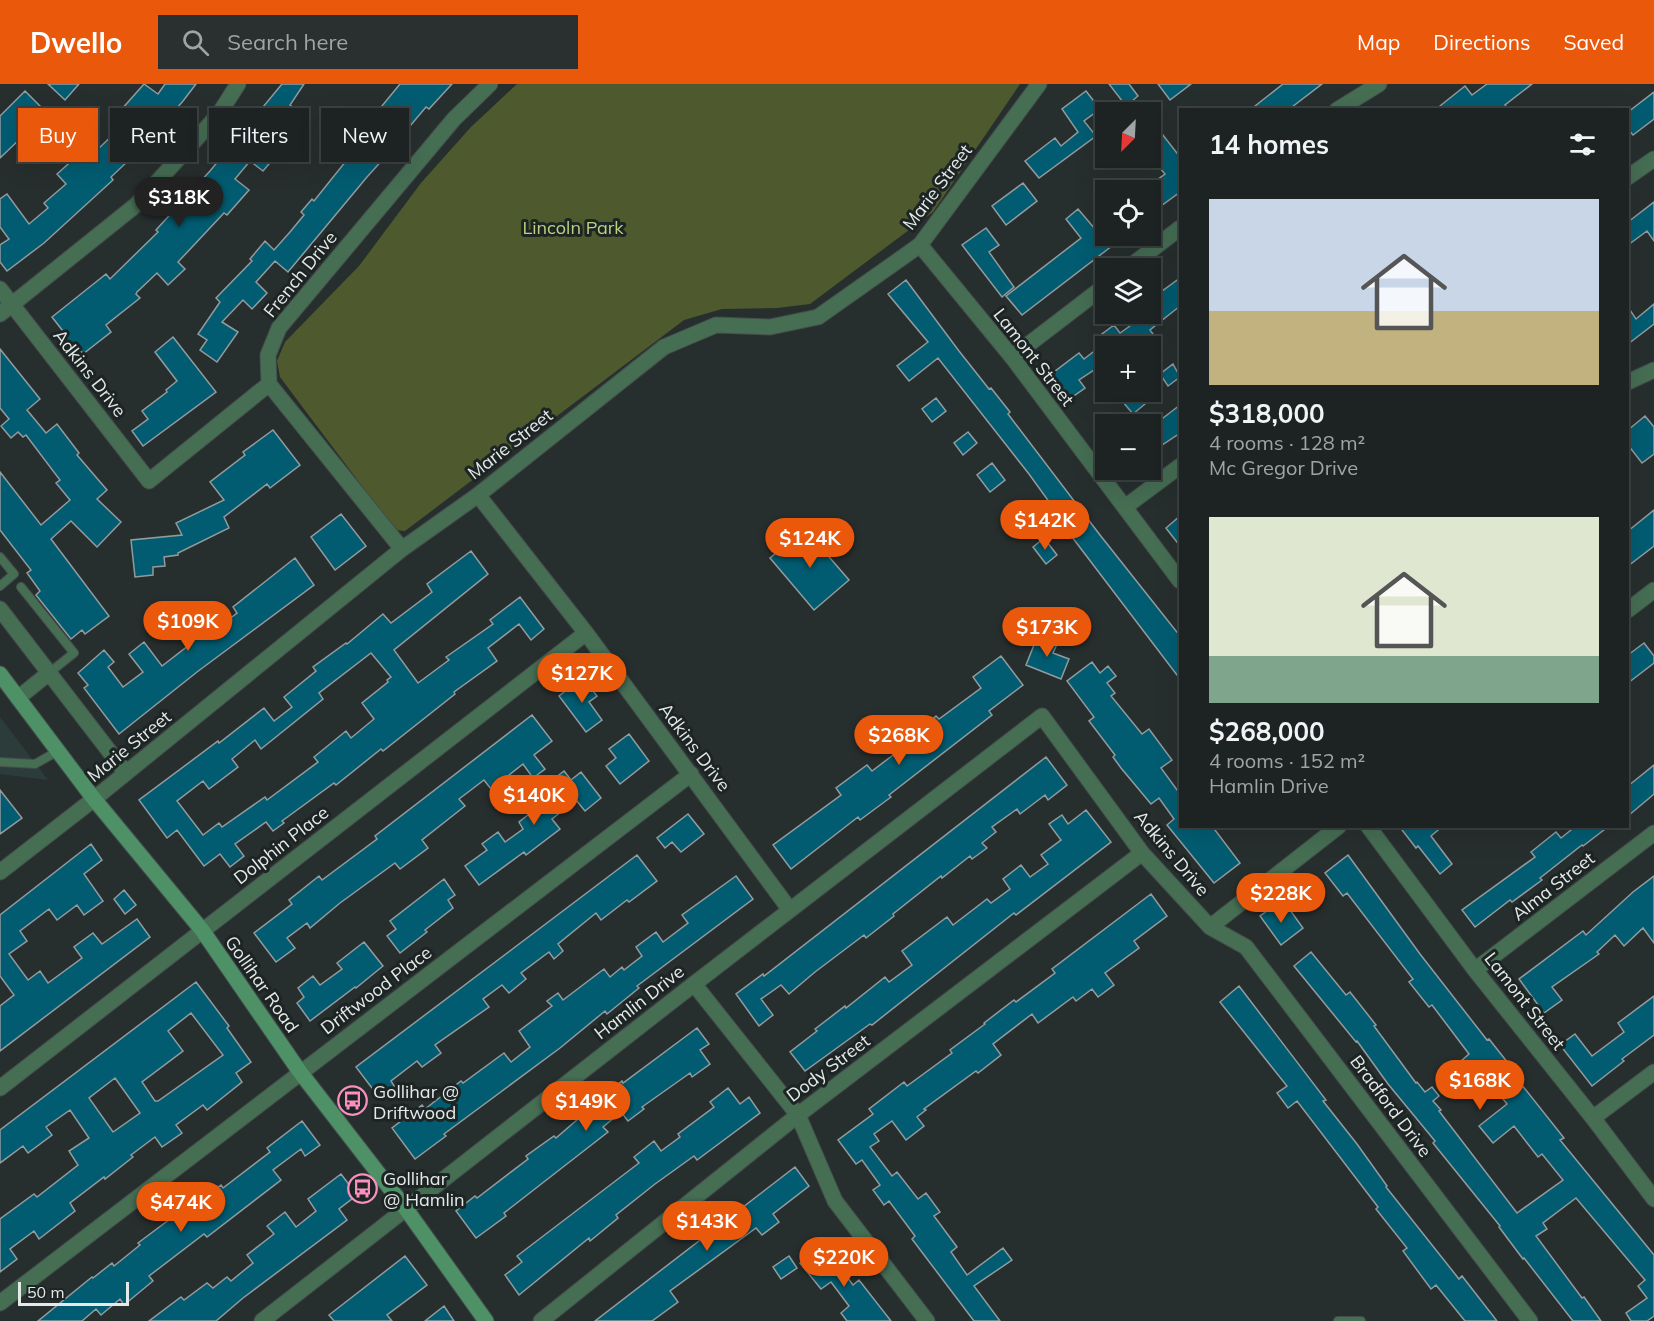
<!DOCTYPE html>
<meta charset="utf-8">
<style>
:root{--surface:#1d2322;--page:#2a2f2f;--text:#f1f3f6;--muted:#a0a4a5;--line:#3b4040;--accent:#ea580c}
body{margin:0;font-family:Mulish,sans-serif;background:var(--page);color:var(--text);height:100vh;display:flex;flex-direction:column;font-size:22px;white-space:nowrap}
*{box-sizing:border-box;margin:0}
p{font-size:20px;color:var(--muted)}
.icon{flex:none;width:33px;height:33px;fill:none;stroke:currentColor;stroke-width:2;stroke-linecap:round;stroke-linejoin:round}
.map{position:relative;flex:1;overflow:hidden}
.panel{position:absolute;left:1179px;top:24px;width:450px;height:720px;display:flex;flex-direction:column;background:var(--surface);border-radius:0px;box-shadow:0 6px 24px #0002,0 0 0 2px var(--line)}
.panel>*{flex:none}
.hud{position:absolute;left:18px;top:24px;width:570px;height:54px;display:flex;gap:12px}
.needle{width:39px;rotate:204deg}
.tools{position:absolute;left:1095px;top:18px;display:grid;gap:12px}
.tools a{display:grid;place-items:center;width:66px;height:66px;border-radius:0px;background:var(--surface);box-shadow:0 6px 24px #0002,0 0 0 2px var(--line);font-size:30px}
.scale{position:absolute;left:18px;bottom:15px;width:111px;box-sizing:border-box;padding-left:6px;border:3px solid #e5eae9;border-top:0;font-size:16px;line-height:21px;white-space:nowrap;color:#e5eae9;-webkit-text-stroke:4px #1d2524;paint-order:stroke}
.price{position:absolute;translate:-50% -51px;padding:0 14px;border-radius:21px;background:var(--accent);color:#fff;font-size:20px;line-height:39px;filter:drop-shadow(0 2px 3px #0008)}
.price::after{content:'';position:absolute;left:50%;top:36px;width:18px;height:14px;margin-left:-9px;background:inherit;clip-path:polygon(0 0,100% 0,50% 100%)}
.price.selected{background:#222;color:#fff}
ul{padding:0;list-style:none}
li{display:grid;align-content:center;gap:12px;height:318px;padding:0 30px}
li span{display:grid;place-items:center;height:186px;border-radius:0px;color:#555}
li>.icon{margin-inline-start:auto}
span .icon{width:108px;height:108px;fill:#fffc;stroke-width:1}
li b{font-size:26px}
h2{display:flex;justify-content:space-between;align-items:center;height:72px;padding:0 30px;font-size:26px}
.tag{padding:0 21px;border-radius:0px;background:var(--surface);box-shadow:0 6px 24px #0002,0 0 0 2px var(--line);font-size:21px;line-height:54px}
.tag.selected{background:var(--accent);color:#fff}
header{display:flex;align-items:center;gap:36px;box-sizing:border-box;height:84px;padding:0 30px;background:var(--accent);color:#fff}
header strong{font-size:28px}
nav{display:flex;gap:33px;margin-inline-start:auto;font-size:21px}
.search{width:420px;height:54px;background:var(--page);display:flex;align-items:center;gap:15px;box-sizing:border-box;padding:0 21px;border-radius:0px;color:var(--muted);font-size:22px}
.map>svg:first-child{display:block}
.built{fill:#2c3c3a}
.green{fill:#4e5a2e}
.building{fill:#025c71;stroke:#929b9e;stroke-width:1.5;fill-rule:evenodd}
.lines{fill:none;stroke-linecap:round;stroke-linejoin:round}
.service-casing{stroke:#454d4c;stroke-width:10}
.minor-casing{stroke:#454d4c;stroke-width:17}
.secondary-casing{stroke:#454d4c;stroke-width:17}
.service{stroke:#456e53;stroke-width:8}
.minor{stroke:#456e53;stroke-width:15}
.secondary{stroke:#4e9167;stroke-width:15}
.labels{text-anchor:middle;dominant-baseline:central;stroke-width:6;stroke-linejoin:round;paint-order:stroke}
.street-label{font-size:18px;fill:#e5eae9;stroke:#1d2524}
.park-label{font-size:18px;fill:#bbd280;stroke:#1d2524}
.poi-label{font-size:18px;fill:#e5eae9;stroke:#1d2524;text-anchor:start}
</style>
<header>
<strong>Dwello</strong>
<div class="search"><svg class="icon" aria-label="search" viewBox="0 0 24 24"><circle cx="10" cy="10" r="6"/><path d="M15 15l6 6"/></svg>Search here</div>
<nav><a>Map</a><a>Directions</a><a>Saved</a></nav>
</header>
<div class="map">
<svg width="1654" height="1237" viewBox="0 0 1654 1237">
<rect width="100%" height="100%" fill="#272f2e"/>
<path class="built" d="M0 633 48 696 0 690Z"/>
<path class="green" d="M517 0H1020L933 128 810 220 777 224 722 225 684 236 405 447 395 446 280 293 277 277 285 258 359 182 421 99 471 43Z"/>
<path class="building" d="M48 0H79L65 16Z
M144 0 158 10 165 0H196L183 17 147 59 111 93 113 96 44 159 7 187 0 178V161L9 155 0 143V115L7 110 29 140 48 124 44 119 66 100 57 90 85 65 91 72 130 34 121 26Z
M282 0H304L290 21 299 28 267 68 274 74 263 87 250 77 235 95 249 106 227 131 224 129 178 178 185 185 168 201 157 189 137 208 136 210 140 214 106 241 111 248 83 270 76 261 69 266 61 255 66 251 52 233 106 190 110 195 158 148 156 146 210 87Z
M400 0H452L429 25 426 23 394 61 395 62 367 93 288 188 275 177 256 198 267 209 252 225 243 216 222 238 238 248 217 278 200 266 207 256 198 250 220 218 216 214 252 177 250 175 265 157 274 166 290 148 304 131 301 128 312 115 314 117 354 67 340 55 354 39 363 47 379 29 377 28Z
M1109 0H1129L1138 12 1126 22Z
M1158 0H1191L1170 16Z
M1283 0H1322L1288 26H1250Z
M1487 0H1532L1505 21 1509 26H1435L1465 2 1472 11Z
M25 7 50 32 41 41 32 32 17 48 22 53 0 74V32Z
M1086 7 1100 25 1084 37 1096 52 1039 94 1025 77 1055 54 1061 62 1078 48 1062 25Z
M1654 8V35L1633 51 1628 45V28Z
M1159 46 1180 73V108L1150 130V106H1143L1165 90 1150 72V53Z
M1023 99 1037 117 1006 141 992 122Z
M1654 118V157L1647 147 1628 161V138Z
M1078 125 1095 145 1106 137V152H1125L1022 231 1006 212 1081 154 1066 135Z
M986 144 999 161 989 168 1014 203 1002 213 962 161Z
M1180 194V222L1150 246 1158 257 1151 262H1111L1102 250 1114 241 1120 249 1147 230H1150V216Z
M906 196 959 267 989 305 991 304 1010 328 1008 330 1100 451 1180 552V595L1053 428 1055 426 1029 390 938 274 909 297 897 282 928 258 888 210Z
M1654 220V240L1628 260V223L1636 235Z
M173 253 216 308 143 362 132 347 148 335 142 327 167 308 166 306 177 297 155 268Z
M1106 258V278L1079 296 1085 304 1068 316 1050 291 1079 269 1084 275Z
M0 265 40 315 27 326 46 349 57 340 79 369 77 371 107 406 97 415 121 438 97 463 71 437 51 455 109 532 85 550 82 546 71 555 36 511 40 507 27 489 31 486 0 446V388L41 441 70 416 56 399 60 396 26 351 23 353 18 348 11 354 1 342 9 335 0 324Z
M1173 280 1180 293 1168 302 1160 290Z
M1135 308 1145 320 1133 330 1123 318Z
M936 314 946 327 932 338 922 325Z
M1180 321V349L1150 369V344Z
M1645 332 1654 343V370L1642 379 1628 361V346Z
M273 346 300 381 270 404 267 400 224 433 229 444 178 469V471L164 473 165 482 153 483V491L135 493 131 456 182 451 176 439 224 416 210 398 245 371 243 368Z
M968 348 977 359 963 371 954 359Z
M992 379 1005 396 990 408 977 391Z
M1654 426V462L1628 482V447Z
M341 430 366 462 335 486 311 453Z
M1180 432V462L1166 444Z
M805 445 849 496 814 526 770 474Z
M1044 454 1057 471 1046 480 1033 463Z
M471 467 488 490 394 566 418 599 449 576 446 573 493 540 490 536 520 513 544 545 531 556 519 540 488 564 497 577 454 608 455 610 383 667 381 665 336 701 334 699 282 737 284 739 273 747 266 738 235 760 244 772 230 783 220 770 204 782 177 746 167 754 139 716 218 657 219 659 264 624 274 637 292 623 284 613 316 587 313 583 346 559 347 560 383 530 391 539 432 508 427 500ZM371 569 391 593 387 596 388 598 362 619 374 635 351 654 346 647 314 673 318 678 267 716 265 713 222 743 219 739 203 751 177 717 203 697 209 705 238 683 232 675 255 656 261 665 323 615 319 609Z
M295 474 314 501 197 588 119 650 84 604 88 601 78 589 104 566 114 578 108 583 123 603 143 588 129 570 144 558 162 582 189 561 185 555 208 537 215 546 237 529 233 523Z
M1038 551 1058 558 1053 569 1069 575 1061 595 1026 581Z
M1644 559 1654 572V579L1628 599V571Z
M1001 572 1023 601 989 627 992 631 889 711 891 713 860 736 858 733 791 785 773 761 841 711 836 704 867 681 872 687 905 662 909 667 934 648 928 639 936 632 939 635 981 604 973 593Z
M1092 578 1100 589 1108 582 1116 592 1107 599 1115 609 1111 612 1142 650 1149 645 1172 676 1161 684 1180 710V742H1212L1240 779 1214 799 1167 741 1174 735 1159 714 1151 720 1121 684 1113 673 1115 671 1089 637 1094 633 1067 597Z
M583 594 597 612 589 618 602 636 586 648 559 612Z
M532 631 552 657 534 671 545 685 533 694 523 680 491 705 484 696 459 715 465 722 422 756 428 764 400 785 395 779 340 819 310 844 307 839 287 854 295 864 276 878 254 849 292 820 289 816 319 792 322 796 377 755 375 752Z
M629 650 649 677 620 700 606 682 616 674 609 665Z
M1046 673 1067 701 1048 716 1045 711 1020 730 1017 725 992 743 996 748 982 759 987 764 972 775 970 772 942 794 941 792 893 830 894 832 866 854 864 851 815 888 789 910 781 901 761 915 773 931 759 942 736 910 763 890 764 892Z
M1654 681V710L1628 732V702Z
M564 687 571 696 581 688 601 714 585 727 576 716 552 735 560 745 526 771 524 768 479 801 465 782 487 766 482 760 498 748 505 758 523 745 519 738 552 712 545 702Z
M0 706 22 734 0 750Z
M1086 726 1111 758 1016 831 1014 829 872 941 870 940 805 987 790 968 817 947 815 945 845 922 846 924 885 893 889 898 912 881 902 867 947 833 953 841 987 815 991 819 1010 805 1003 795 1021 781 1030 793 1048 780 1041 771 1061 756 1049 740 1062 731 1068 740Z
M688 730 704 750 681 768 672 758 665 764 657 754Z
M1399 742H1443L1431 752 1452 780 1440 790 1418 762 1416 764Z
M1576 742H1609L1583 762 1582 761 1540 794 1542 796 1512 818 1510 816 1475 843 1462 826 1535 773 1531 768 1556 748 1561 754Z
M91 760 102 776 84 790 103 817 84 831 77 821 57 836 49 825 20 847 27 857 9 870 28 896 40 887 48 899 82 874 74 863 93 849 102 860 137 835 150 853 0 967V922L14 911 0 892V831Z
M637 771 657 797 629 818 627 816 601 836 596 829 558 860 563 867 554 875 549 868 521 889 526 895 509 909 502 901 483 915 489 923 435 961 441 969 422 983 417 977 391 997 396 1005 381 1016 356 983Z
M1348 771 1420 870 1487 956 1489 955 1508 979 1506 981 1564 1054 1560 1056 1654 1171V1232L1647 1237H1631L1626 1229 1647 1214 1638 1202 1645 1196 1576 1114 1543 1139 1547 1145 1536 1152 1582 1214 1584 1213 1601 1237H1573L1524 1174 1523 1175 1499 1143 1500 1142 1433 1059 1435 1057 1388 1000 1357 957 1356 958 1294 882 1311 868 1346 911 1350 908 1376 941 1374 942 1416 999 1417 998 1425 1008 1432 1003 1439 1012 1433 1017 1441 1026 1439 1027 1517 1129 1563 1096 1542 1070 1538 1073 1514 1042 1493 1059 1479 1042 1507 1020 1487 995 1479 1001 1461 977 1469 970 1432 921 1429 923 1409 898 1413 895 1347 809 1343 812 1325 789Z
M736 792 753 815 637 902 639 904 607 930 605 927 560 964 444 1050 446 1052 415 1075 392 1044 422 1021 425 1025 461 997 463 999 504 969 511 978 530 963 519 947 552 922 547 917 558 909 563 916 604 885 610 893 622 883 624 886 642 872 636 863 656 848 663 858 688 839 682 831Z
M1654 792V859L1643 844 1624 862 1615 851 1597 868 1599 870 1552 903 1562 916 1544 929 1519 895 1583 847 1586 851 1633 808Z
M444 795 455 811 448 816 453 824 425 846 427 848 400 869 387 852 396 845 390 837Z
M124 806 136 821 125 830 114 815Z
M1151 810 1167 832 1134 857 1139 864 1105 889 1114 901 1098 913 1092 905 1076 917 1073 913 1038 939 1032 930 993 960 1001 971 978 989 976 987 924 1025 926 1026 917 1033 924 1042 906 1056 892 1037 874 1050 879 1057 870 1063 892 1092 897 1088 918 1115 926 1109 940 1128 934 1132 957 1163 951 1168 967 1191 1003 1164 1012 1176 974 1202 1000 1237H974L912 1155 915 1152 889 1117 884 1121 873 1106 880 1101 862 1076 856 1080 838 1056 873 1030 869 1025 904 998 907 1002 952 969 950 966 985 940 984 939 1014 916 1016 918 1055 889 1052 885Z
M1275 821 1282 832 1290 826 1303 844 1281 861 1260 832Z
M364 858 383 882 356 904 355 903 310 937 297 919 304 913 298 904 313 892 320 901 342 885 337 879Z
M196 898 229 942 227 944 251 978 236 989 242 998 207 1026 203 1021 176 1041 182 1049 162 1063 155 1053 131 1071 133 1073 105 1095 104 1093 70 1119 75 1127 39 1155 34 1147 10 1165 17 1175 0 1188V1135L34 1110 37 1113 78 1081 69 1067 89 1054 70 1026 46 1043 52 1051 28 1069 23 1062 0 1079V1046ZM191 929 223 971 158 1017H155L142 998 183 967 168 947ZM115 994 140 1029 113 1048 89 1014Z
M1239 902 1326 1016 1323 1017 1357 1060 1387 1102 1386 1103 1459 1195 1462 1192 1497 1237H1465L1436 1201 1431 1205 1403 1167 1407 1164 1376 1125 1378 1123 1297 1017 1288 1024 1277 1009 1287 1002 1220 918Z
M1654 912V951L1622 975 1624 977 1592 1002 1560 961 1575 950 1592 972 1624 948 1618 939Z
M697 944 709 960 700 966 710 980 692 993 690 989 642 1023 644 1025 628 1037 621 1028 603 1043 608 1048 504 1129 506 1132 476 1154 456 1127 475 1112 477 1114 528 1075 526 1072 554 1052 556 1054 622 997 623 999Z
M728 1004 740 1020 749 1013 760 1029 697 1076 694 1072 655 1100 616 1131 618 1134 590 1157 589 1154 519 1211 505 1191 522 1178 517 1172 639 1079 634 1073 654 1057 661 1067 680 1053 678 1050 714 1023 710 1018Z
M302 1037 320 1061 305 1072 301 1065 273 1086 281 1096 207 1153 204 1150 149 1192 153 1197 124 1221 120 1215 101 1231 96 1225 82 1237H38L92 1193 93 1194 112 1179 114 1182 140 1161 138 1159 178 1129 180 1132 221 1101 223 1104 270 1068 267 1064Z
M795 1083 809 1102 773 1130 779 1138 762 1151 756 1144 670 1207 678 1218 652 1237H595Z
M341 1090 357 1111 339 1125 347 1136 243 1214 216 1237H149L181 1213 184 1216 207 1199 213 1204 227 1193 231 1197 253 1179 247 1171 274 1150 267 1142 285 1128 296 1143 316 1127 308 1115Z
M823 1161 853 1201 859 1196 891 1237H847L841 1229 849 1222 831 1198 821 1205 800 1179Z
M405 1172 427 1201 387 1231 392 1237H334L329 1231Z
M789 1172 797 1184 781 1195 773 1183Z
M444 1222 454 1237H425Z"/>
<g class="lines">
<defs>
<path id="service" d="M0 473 14 490 0 502
M21 503 74 569 49 589
M0 678 35 680 58 667
M1338 1237H1361"/>
<path id="minor" d="M1337 26 1379 0
M1628 93 1654 75
M920 161 1012 273 1180 497
M1128 184 1180 144
M0 205 149 397 269 300 268 271 279 244 454 35 490 0
M0 230 136 121 219 30 238 0
M1012 273 1106 201
M1628 298 1654 286
M269 300 402 465
M478 411 586 549 790 826
M1125 423 1180 382
M0 525 126 689
M1628 526 1654 506
M18 614 49 589
M1368 742 1475 886 1593 1034 1654 1115
M0 788 94 715 402 465 478 411 664 263 716 241 770 243 818 233 920 161 1039 0
M1210 843 1339 742
M1475 886 1654 749
M694 900 798 1031 835 1117 927 1237
M0 1004 586 549
M1593 1034 1654 988
M0 1219 691 690
M262 1237 694 900 1042 632 1142 769 1210 843 1246 863 1530 1237
M541 1237 798 1031 1142 769"/>
<path id="secondary" d="M0 590 94 715 202 846 300 988 406 1125 486 1237"/>
</defs>
<use href="#service" class="service-casing"/>
<use href="#minor" class="minor-casing"/>
<use href="#secondary" class="secondary-casing"/>
<use href="#service" class="service"/>
<use href="#minor" class="minor"/>
<use href="#secondary" class="secondary"/>
</g>
<defs>
<symbol id="bus-ring" viewBox="-11 -11 22 22"><circle r="9.5" fill="#1d2524" stroke="#fd8ec0" stroke-width="1.5"/><path d="M-5-6H5V4H4V6H2V4H-2V6H-4V4H-5ZM-3.5-4V0h7V-4ZM-3.5 1.2v1.5H-2V1.2ZM2 1.2v1.5H3.5V1.2Z" fill="#fd8ec0"/></symbol>
</defs>
<g fill-rule="evenodd">
<use href="#bus-ring" x="336" y="1000" width="33" height="33"/>
<use href="#bus-ring" x="346" y="1088" width="33" height="33"/>
</g>
<g class="labels">
<g class="street-label">
<text transform="translate(937 103) rotate(-53)">Marie Street</text>
<text transform="translate(300 190) rotate(-51)">French Drive</text>
<text transform="translate(1034 273) rotate(52)">Lamont Street</text>
<text transform="translate(90 289) rotate(52)">Adkins Drive</text>
<text transform="translate(510 360) rotate(-38)">Marie Street</text>
<text transform="translate(129 662) rotate(-39)">Marie Street</text>
<text transform="translate(695 663) rotate(53)">Adkins Drive</text>
<text transform="translate(281 761) rotate(-38)">Dolphin Place</text>
<text transform="translate(1172 769) rotate(50)">Adkins Drive</text>
<text transform="translate(1553 802) rotate(-38)">Alma Street</text>
<text transform="translate(262 900) rotate(55)">Gollihar Road</text>
<text transform="translate(376 906) rotate(-37)">Driftwood Place</text>
<text transform="translate(1525 917) rotate(52)">Lamont Street</text>
<text transform="translate(639 918) rotate(-38)">Hamlin Drive</text>
<text transform="translate(828 984) rotate(-37)">Dody Street</text>
<text transform="translate(1391 1022) rotate(53)">Bradford Drive</text>
</g>
<g class="park-label">
<text x="573" y="143">Lincoln Park</text>
</g>
<g class="poi-label">
<text x="373" y="1007">Gollihar @<tspan x="373" dy="21">Driftwood</tspan></text>
<text x="383" y="1094">Gollihar<tspan x="383" dy="21">@ Hamlin</tspan></text>
</g>
</g>
</svg>
<div class="tools">
<a><svg class="needle" viewBox="-14 -14 28 28"><path d="M0-13l5 13h-10z" fill="#e53935"/><path d="M0 13l5-13h-10z" fill="#a0a4a5"/></svg></a>
<a><svg class="icon" aria-label="locate" viewBox="0 0 24 24"><circle cx="12" cy="12" r="6"/><path d="M12 2v4M12 18v4M2 12h4M18 12h4"/></svg></a>
<a><svg class="icon" aria-label="layers" viewBox="0 0 24 24"><path d="M12 4l9 5-9 5-9-5zM3 14l9 5 9-5"/></svg></a>
<a>+</a>
<a>−</a>
</div>
<div class="scale">50 m</div>
<b class="price selected" style="left:179px;top:144px">$318K</b>
<b class="price" style="left:1045px;top:467px">$142K</b>
<b class="price" style="left:810px;top:485px">$124K</b>
<b class="price" style="left:188px;top:568px">$109K</b>
<b class="price" style="left:1047px;top:574px">$173K</b>
<b class="price" style="left:582px;top:620px">$127K</b>
<b class="price" style="left:899px;top:682px">$268K</b>
<b class="price" style="left:534px;top:742px">$140K</b>
<b class="price" style="left:1281px;top:840px">$228K</b>
<b class="price" style="left:1480px;top:1027px">$168K</b>
<b class="price" style="left:586px;top:1048px">$149K</b>
<b class="price" style="left:181px;top:1149px">$474K</b>
<b class="price" style="left:707px;top:1168px">$143K</b>
<b class="price" style="left:844px;top:1204px">$220K</b>
<div class="hud">
<a class="tag selected">Buy</a>
<a class="tag">Rent</a>
<a class="tag">Filters</a>
<a class="tag">New</a>
</div>
<section class="panel">
<h2>14 homes<svg class="icon" aria-label="filters" viewBox="0 0 24 24"><path d="M4 7h16M4 17h16"/><circle cx="9" cy="7" r="2"/><circle cx="15" cy="17" r="2"/></svg></h2>
<ul>
<li><span style="background:linear-gradient(#c9d6e8 60%,#c2b280 0)"><svg class="icon" aria-label="home" viewBox="0 0 24 24"><path d="M3 11l9-7 9 7M6 9v11h12V9"/></svg></span><div><b>$318,000</b><p>4 rooms · 128 m²</p><p>Mc Gregor Drive</p></div></li>
<li><span style="background:linear-gradient(#dfe7d0 75%,#7fa58c 0)"><svg class="icon" aria-label="home" viewBox="0 0 24 24"><path d="M3 11l9-7 9 7M6 9v11h12V9"/></svg></span><div><b>$268,000</b><p>4 rooms · 152 m²</p><p>Hamlin Drive</p></div></li>
</ul>
</section>
</div>
